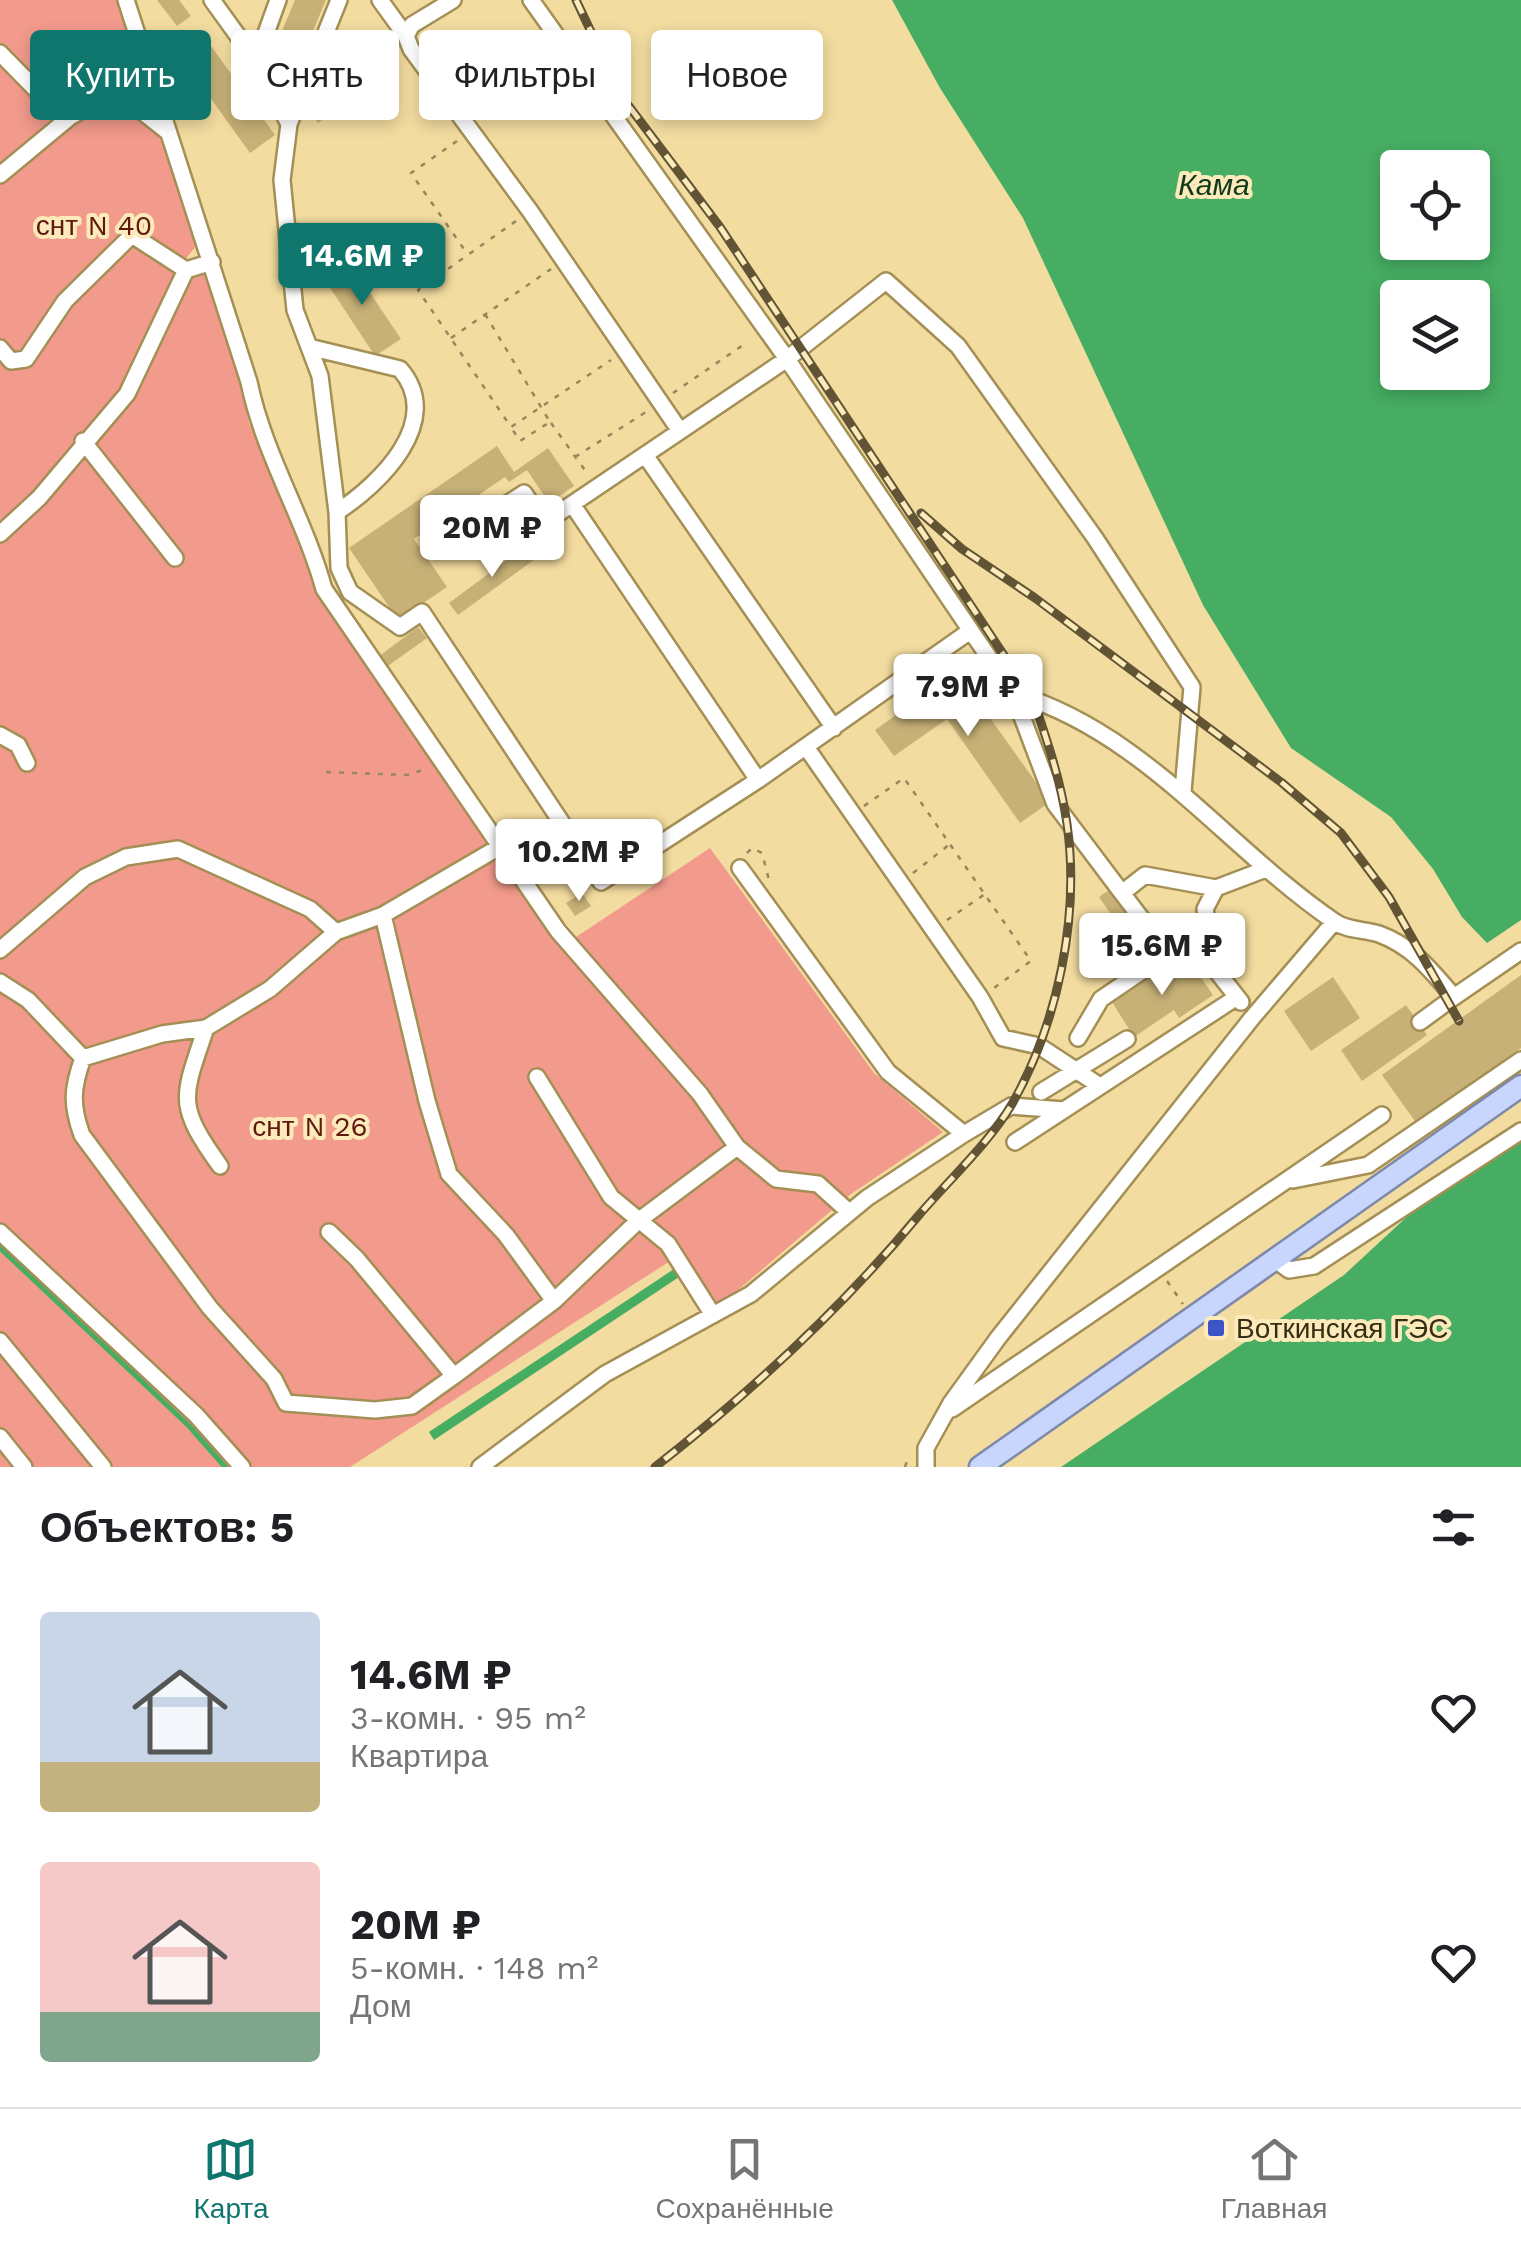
<!DOCTYPE html>
<html lang="ru">
<meta charset="utf-8">
<style>
:root{--surface:#fff;--page:#f2f2f2;--text:#202124;--muted:#757577;--line:#e0e0e0;--accent:#0f766e}
body{margin:0;font-family:"Work Sans",sans-serif;background:var(--page);color:var(--text);height:100vh;display:flex;flex-direction:column;font-size:38px;white-space:nowrap}
*{box-sizing:border-box;margin:0}
p{font-size:32px;color:var(--muted)}
.icon{flex:none;width:55px;height:55px;fill:none;stroke:currentColor;stroke-width:2;stroke-linecap:round;stroke-linejoin:round}
.map{position:relative;height:1467px;overflow:hidden}
.drawer{display:flex;flex-direction:column;background:var(--surface);flex:1}
.drawer>*{flex:none}
.guide{position:absolute;left:30px;top:30px;width:1000px;height:90px;display:flex;gap:20px}
.controls{position:absolute;left:1380px;top:150px;display:grid;gap:20px}
.controls a{display:grid;place-items:center;width:110px;height:110px;border-radius:10px;background:var(--surface);box-shadow:0 5px 15px #0003;font-size:50px}
.price{position:absolute;translate:-50% -85px;padding:0 22px;border-radius:10px;background:#fff;color:#222;font-size:32px;line-height:65px;filter:drop-shadow(0 2px 5px #0008)}
.price::after{content:'';position:absolute;left:50%;top:60px;width:30px;height:22px;margin-left:-15px;background:inherit;clip-path:polygon(0 0,100% 0,50% 100%)}
.price.current{background:var(--accent);color:#fff}
ul{padding:0;list-style:none}
li{display:flex;align-items:center;gap:30px;height:250px;padding:0 40px}
li span{display:grid;place-items:center;flex:none;width:280px;height:200px;border-radius:10px;color:#555}
li>.icon{margin-inline-start:auto}
span .icon{width:120px;height:120px;fill:#fffc;stroke-width:1}
li b{font-size:42px}
h2{display:flex;justify-content:space-between;align-items:center;height:120px;padding:0 40px;font-size:42px}
.tag{padding:0 35px;border-radius:10px;background:var(--surface);box-shadow:0 5px 15px #0003;font-size:35px;line-height:90px}
.tag.current{background:var(--accent);color:#fff}
.menu{display:flex;justify-content:space-around;align-items:center;height:140px;border-top:2px solid var(--line);background:var(--surface);font-size:28px;color:var(--muted)}
.menu a{display:grid;justify-items:center;gap:5px}
.menu .current{color:var(--accent)}
.map>svg:first-child{display:block}
.green{fill:#f29a8c}
.water{fill:#46ad62;fill-rule:evenodd}
.lines{fill:none;stroke-linecap:round;stroke-linejoin:round}
.stream{stroke:#46ad62;stroke-width:5}
.building{fill:#c7b177}
.minor-casing{stroke:#a48f55;stroke-width:20}
.major-casing{stroke:#7e89aa;stroke-width:25}
.path{stroke:#98875d;stroke-width:2.5;stroke-dasharray:5 8;stroke-linecap:butt}
.minor{stroke:#fff;stroke-width:15}
.major{stroke:#c8d6fd;stroke-width:20}
.rail-casing{stroke:#605434;stroke-width:9}
.rail{stroke:#fceaba;stroke-width:5;stroke-dasharray:15;stroke-linecap:butt}
.poi-dot{fill:#3d55c7;stroke:#fceaba;stroke-width:4}
.labels{text-anchor:middle;dominant-baseline:central;stroke-width:8;stroke-linejoin:round;paint-order:stroke}
.park-label{font-size:28px;fill:#5f170f;stroke:#fceaba}
.poi-label{font-size:28px;fill:#362d15;stroke:#fceaba;text-anchor:start}
.water-label{font-size:30px;font-style:italic;fill:#113a1c;stroke:#fceaba}
</style>
<div class="map">
<svg width="1521" height="1467" viewBox="0 0 1521 1467">
<rect width="100%" height="100%" fill="#f3dca0"/>
<path class="green" d="M0 0H116L196 246 180 266 116 399 35 493 0 525Z
M205 274 241 383 249 423 304 540 382 686 561 947 710 848 874 1073 943 1132 851 1194 718 1307 681 1254 350 1467H0V544L44 506 82 452 131 399 191 278Z"/>
<path class="water" d="M892 0H1521V920L1487 943 1462 917 1433 869 1391 817 1291 748 1203 605 1023 218 940 88ZM1398 168H1472V242H1398ZM1398 298H1472V372H1398Z
M1521 1137V1467H1061L1344 1275 1411 1213Z
M674 1269 679 1277 434 1440 429 1432Z"/>
<g class="lines">
<path class="stream" d="M0 1248 189 1426 225 1467"/>
</g>
<path class="building" d="M157 0H179L191 16 177 26Z
M295 0H326L296 71 270 60Z
M211 46 275 135 250 153 186 64Z
M365 57 375 70 359 82 364 89 318 123 302 101Z
M348 260 401 339 375 356 323 277Z
M497 446 514 472 548 448 574 486 549 503 527 470 509 482 505 477 414 539 447 587 398 620 349 548Z
M526 546 535 559 458 615 449 603Z
M418 627 427 638 385 668 378 657Z
M965 666 983 692 975 697 1050 802 1020 823 947 719 894 756 875 730Z
M1112 888 1130 914 1117 923 1099 897Z
M582 893 591 906 575 916 566 903Z
M1190 961 1213 995 1179 1018 1174 1010 1134 1037 1112 1002 1151 976 1156 983Z
M1521 975V1048L1417 1124 1382 1075Z
M1333 977 1360 1018 1311 1051 1284 1011Z
M1406 1005 1427 1035 1362 1081 1341 1050Z"/>
<g class="lines">
<defs>
<path id="minor" d="M126 0 249 382C264 455 304 517 324 589L558 931 700 1094 737 1147 776 1179 818 1184 849 1212
M212 0 256 61
M278 0 256 61 289 124
M339 0 289 124 282 180 295 310 320 376 337 512 339 568 350 592 400 627 422 612 601 882 758 780 970 631
M380 0 406 36
M453 0 412 25 406 36 411 49 530 211 680 431
M531 0 787 359 1013 693C1145 732 1225 847 1335 922 1348 931 1364 929 1379 934 1412 946 1431 970 1454 997L1521 951
M0 53 51 105 70 117 93 104 125 98 169 133
M0 175 70 117
M0 348 11 361 26 359 65 301 132 235 186 270
M313 348 400 369C445 421 380 484 337 512
M83 441 175 558
M645 455 834 728
M572 504 758 780
M0 534 39 498 127 394 186 270 212 262
M446 544 524 493 544 523 787 359 886 281 958 346 1095 538 1192 687 1183 791
M1013 693 1055 804 1122 893
M0 735 18 745 27 763
M806 747 980 997 1003 1038 1039 1046 1100 1086
M740 868 888 1072 964 1134
M1216 888 1205 909 1215 969 1241 1002
M383 915 427 1101 449 1174 506 1235 554 1301
M0 950 85 877 126 857 178 849 310 909 336 932
M0 982 28 1000 83 1058
M1420 1022 1454 997
M206 1028 162 1034 83 1058C72 1088 71 1105 82 1135L210 1308 274 1379 286 1403 375 1410 412 1406 454 1376 554 1301 638 1221 737 1147
M1078 1038 1101 999 1151 965 1154 935 1122 893 1145 875 1216 888 1266 869
M537 1077 611 1197 668 1244 713 1315
M1041 1092 1127 1039
M1015 1142 1237 997
M220 1166C176 1104 182 1099 206 1028L270 989 336 932 383 915 501 846
M1293 1180 1368 1165 1521 1060
M0 1232 196 1415 242 1467
M329 1232 357 1259 454 1376
M1274 1259 1289 1270 1314 1266 1521 1131
M0 1341 103 1467
M952 1409 1382 1115
M0 1437 24 1467
M480 1467 605 1374 751 1294 867 1198 964 1134 1011 1106 1064 1110
M926 1467V1448L951 1403 998 1338 1252 1018 1334 922"/>
<path id="major" d="M980 1467 1521 1086"/>
</defs>
<use href="#minor" class="minor-casing"/>
<use href="#major" class="major-casing"/>
<path class="path" d="M457 141 411 173 466 252
M516 221 418 290 511 427 611 360
M485 314 550 422 520 441 512 429
M451 338 551 269
M673 393 746 343
M551 423 587 473
M575 457 646 412
M326 772 408 775 428 768
M864 806 904 778 1031 961 994 988
M747 853 752 848 762 853 770 884
M913 873 950 844
M947 920 985 894
M1167 1281 1183 1304
M905 1467 909 1455"/>
<use href="#minor" class="minor"/>
<use href="#major" class="major"/>
<defs>
<path id="rail" d="M576 0 622 97 720 227 1033 699C1047 740 1061 781 1067 824 1080 916 1058 1023 1012 1104 989 1143 949 1180 919 1215 842 1308 751 1392 655 1467
M921 513 962 549 1035 598 1281 782 1341 833 1389 897 1459 1021"/>
</defs>
<use href="#rail" class="rail-casing"/>
<use href="#rail" class="rail"/>
</g>
<rect class="poi-dot" x="1206" y="1318" width="20" height="20" rx="5"/>
<g class="labels">
<g class="park-label">
<text x="94" y="225">снт N 40</text>
<text x="310" y="1126">снт N 26</text>
</g>
<g class="poi-label">
<text x="1236" y="1328">Воткинская ГЭС</text>
</g>
<g class="water-label">
<text x="1214" y="184">Кама</text>
</g>
</g>
</svg>
<div class="controls">
<a><svg class="icon" aria-label="locate" viewBox="0 0 24 24"><circle cx="12" cy="12" r="6"/><path d="M12 2v4M12 18v4M2 12h4M18 12h4"/></svg></a>
<a><svg class="icon" aria-label="layers" viewBox="0 0 24 24"><path d="M12 4l9 5-9 5-9-5zM3 14l9 5 9-5"/></svg></a>
</div>
<b class="price current" style="left:362px;top:308px">14.6M ₽</b>
<b class="price" style="left:492px;top:580px">20M ₽</b>
<b class="price" style="left:968px;top:739px">7.9M ₽</b>
<b class="price" style="left:579px;top:904px">10.2M ₽</b>
<b class="price" style="left:1162px;top:998px">15.6M ₽</b>
<div class="guide">
<a class="tag current">Купить</a>
<a class="tag">Снять</a>
<a class="tag">Фильтры</a>
<a class="tag">Новое</a>
</div>
</div>
<section class="drawer">
<h2>Объектов: 5<svg class="icon" aria-label="filters" viewBox="0 0 24 24"><path d="M4 7h16M4 17h16"/><circle cx="9" cy="7" r="2"/><circle cx="15" cy="17" r="2"/></svg></h2>
<ul>
<li><span style="background:linear-gradient(#c9d6e8 75%,#c2b280 0)"><svg class="icon" aria-label="home" viewBox="0 0 24 24"><path d="M3 11l9-7 9 7M6 9v11h12V9"/></svg></span><div><b>14.6M ₽</b><p>3-комн. · 95 m²</p><p>Квартира</p></div><svg class="icon" aria-label="heart" viewBox="0 0 24 24"><path d="M12 20l-8-8c-3-5 5-10 8-4 3-6 11-1 8 4z"/></svg></li>
<li><span style="background:linear-gradient(#f6c9c9 75%,#7fa58c 0)"><svg class="icon" aria-label="home" viewBox="0 0 24 24"><path d="M3 11l9-7 9 7M6 9v11h12V9"/></svg></span><div><b>20M ₽</b><p>5-комн. · 148 m²</p><p>Дом</p></div><svg class="icon" aria-label="heart" viewBox="0 0 24 24"><path d="M12 20l-8-8c-3-5 5-10 8-4 3-6 11-1 8 4z"/></svg></li>
</ul>
</section>
<nav class="menu">
<a class="current"><svg class="icon" aria-label="map" viewBox="0 0 24 24"><path d="M3 6l6-2 6 2 6-2v14l-6 2-6-2-6 2zM9 4v14M15 6v14"/></svg>Карта</a>
<a><svg class="icon" aria-label="saved" viewBox="0 0 24 24"><path d="M7 4h10v16l-5-4-5 4z"/></svg>Сохранённые</a>
<a><svg class="icon" aria-label="home" viewBox="0 0 24 24"><path d="M3 11l9-7 9 7M6 9v11h12V9"/></svg>Главная</a>
</nav>
